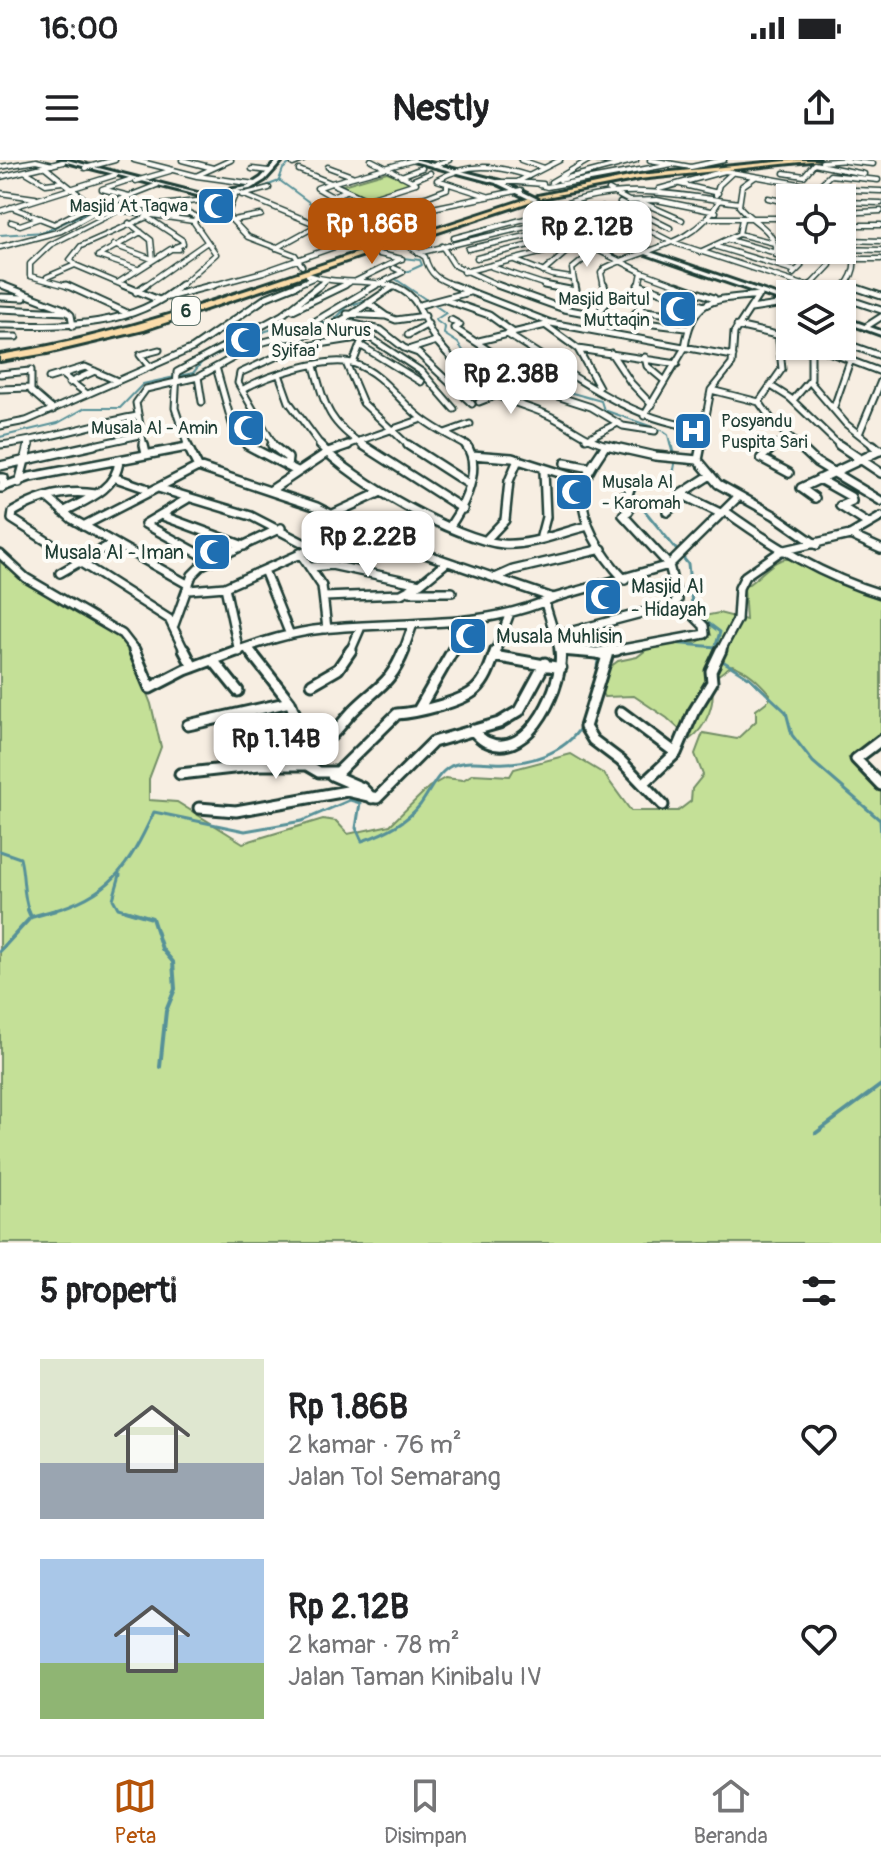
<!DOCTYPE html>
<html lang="id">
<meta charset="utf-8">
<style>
:root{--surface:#fff;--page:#f2f2f2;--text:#202124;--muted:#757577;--line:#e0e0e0;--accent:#b45309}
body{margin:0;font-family:Pangolin,sans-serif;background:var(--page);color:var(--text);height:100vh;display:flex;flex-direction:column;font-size:30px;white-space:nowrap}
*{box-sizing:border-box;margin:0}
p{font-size:26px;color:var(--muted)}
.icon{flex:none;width:44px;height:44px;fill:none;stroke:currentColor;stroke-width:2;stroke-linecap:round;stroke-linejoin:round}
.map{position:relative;height:1083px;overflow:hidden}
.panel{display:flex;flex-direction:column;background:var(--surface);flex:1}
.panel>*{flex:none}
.fabs{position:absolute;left:776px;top:24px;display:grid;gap:16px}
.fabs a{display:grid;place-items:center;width:80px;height:80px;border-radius:0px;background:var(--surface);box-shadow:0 2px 6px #0004;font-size:40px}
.price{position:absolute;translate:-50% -68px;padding:0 18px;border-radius:16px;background:#fff;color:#222;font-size:26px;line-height:52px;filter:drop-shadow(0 2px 4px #0008)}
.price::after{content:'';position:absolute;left:50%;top:48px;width:24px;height:18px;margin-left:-12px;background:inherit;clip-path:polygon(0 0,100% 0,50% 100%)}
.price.on{background:var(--accent);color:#fff}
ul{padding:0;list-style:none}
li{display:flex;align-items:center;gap:24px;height:200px;padding:0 40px}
li span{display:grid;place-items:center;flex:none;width:224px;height:160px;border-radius:0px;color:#555}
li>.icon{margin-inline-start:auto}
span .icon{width:96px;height:96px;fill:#fffc;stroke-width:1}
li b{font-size:34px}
h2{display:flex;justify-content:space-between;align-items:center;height:96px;padding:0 40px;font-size:34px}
.status{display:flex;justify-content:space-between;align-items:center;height:56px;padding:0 40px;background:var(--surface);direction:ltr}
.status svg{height:22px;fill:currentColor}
header{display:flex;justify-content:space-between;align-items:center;height:104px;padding:0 40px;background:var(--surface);font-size:36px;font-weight:800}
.tab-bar{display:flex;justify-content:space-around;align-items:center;height:112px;border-top:2px solid var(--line);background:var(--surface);font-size:22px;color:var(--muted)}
.tab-bar a{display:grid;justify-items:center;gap:4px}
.tab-bar .on{color:var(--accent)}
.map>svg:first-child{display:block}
.green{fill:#c4e097;stroke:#728e66;stroke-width:2}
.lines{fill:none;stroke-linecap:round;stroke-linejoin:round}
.stream-far2{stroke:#579198;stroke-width:2}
.stream-far1{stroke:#579198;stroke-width:3}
.stream{stroke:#579198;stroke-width:4}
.motorway-tunnel{stroke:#cccbbf;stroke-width:7;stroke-dasharray:7 4;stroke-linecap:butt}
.minor-far3-casing{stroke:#1f3d34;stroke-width:7}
.minor-far2-casing{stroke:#1f3d34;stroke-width:9}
.minor-far1-casing{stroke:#1f3d34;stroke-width:12}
.minor-casing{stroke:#1f3d34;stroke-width:15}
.tertiary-casing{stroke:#1f3d34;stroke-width:6}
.secondary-casing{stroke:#1f3d34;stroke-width:6}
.motorway-casing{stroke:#1f3d34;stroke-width:6}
.minor-far3{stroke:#fdfcf7;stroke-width:4}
.minor-far2{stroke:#fdfcf7;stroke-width:5}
.minor-far1{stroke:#fdfcf7;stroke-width:7}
.minor{stroke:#fdfcf7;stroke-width:9}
.tertiary{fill:#fdfcf7;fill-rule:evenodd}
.secondary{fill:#fdfcf7;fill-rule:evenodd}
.motorway{fill:#fbddab;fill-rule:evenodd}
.motorway-bridge-casing{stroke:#1f3d34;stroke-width:10;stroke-linecap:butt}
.motorway-bridge{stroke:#fbddab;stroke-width:7}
.labels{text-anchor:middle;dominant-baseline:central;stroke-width:8;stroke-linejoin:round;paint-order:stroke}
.far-poi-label{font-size:18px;fill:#1f3d34;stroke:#fdfcf7;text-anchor:end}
.shield{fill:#fdfcf7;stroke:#62766e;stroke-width:2}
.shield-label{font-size:18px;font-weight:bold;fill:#1f3d34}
.poi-label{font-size:20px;fill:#1f3d34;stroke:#fdfcf7;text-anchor:start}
</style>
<div class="status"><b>16:00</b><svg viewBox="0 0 49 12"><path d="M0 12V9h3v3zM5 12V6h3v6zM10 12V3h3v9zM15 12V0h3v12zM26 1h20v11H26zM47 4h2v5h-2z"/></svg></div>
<header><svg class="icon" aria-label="menu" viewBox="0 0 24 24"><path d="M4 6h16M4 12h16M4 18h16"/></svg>Nestly<svg class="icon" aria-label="share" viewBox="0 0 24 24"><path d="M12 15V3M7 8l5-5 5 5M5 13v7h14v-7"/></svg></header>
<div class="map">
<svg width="881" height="1083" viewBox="0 0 881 1083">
<rect width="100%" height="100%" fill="#f7eee2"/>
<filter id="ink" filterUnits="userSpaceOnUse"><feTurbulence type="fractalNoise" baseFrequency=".0125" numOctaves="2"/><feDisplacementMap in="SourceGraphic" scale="16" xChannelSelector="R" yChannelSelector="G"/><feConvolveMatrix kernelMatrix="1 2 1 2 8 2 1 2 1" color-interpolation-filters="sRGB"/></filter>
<g filter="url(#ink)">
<path class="green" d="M387 12 415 23 366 38 339 26Z
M0 398 26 422 58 443 126 480 151 544 161 587 149 619V640L177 642 243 683 323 659 336 661 348 674 390 665 429 627 445 618 463 620 473 614 510 616 514 609 571 594 604 614 631 651H678L691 641 692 629 703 615 695 594 703 573 737 579 756 561V550L769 540 770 534C758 521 749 511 732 505L710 521C718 540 706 568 690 579L667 558 634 536 604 537 601 531 610 507 618 501 637 497 650 487 678 481 695 483 711 475 704 456 719 453 746 460 744 427C756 421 772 400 785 399 818 397 841 439 881 427V578L849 598 881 628V1083H0Z"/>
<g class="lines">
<path class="stream-far2" d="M294 0 283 9 279 20 359 79 391 96
M256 30 279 21
M186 41 222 36
M0 75 44 72 119 37 151 44
M402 114 422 105 420 100 403 98
M394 118 446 153 435 160 445 167 444 174 458 183 470 201 481 205 540 214 565 231 601 241 604 250 661 270 668 275 671 287
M0 277 58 263 85 248H120L143 224 193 213 202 202 266 171 291 164 331 163 348 146 373 138"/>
<path class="stream-far1" d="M671 285 675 301 672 319 662 326 636 327 632 335 688 404 692 444 704 460 720 472 713 495 750 518 786 552 792 575 813 602 880 660 881 676
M672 483 716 487
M595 519 599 495
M0 691 20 698C25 718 22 733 29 752
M120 715 113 739 118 748 132 752
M49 752C111 735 128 708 154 652L245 671 302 661 350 640 360 643 356 668 362 681C383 674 406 663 420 645 430 632 436 614 451 606 465 600 480 602 494 603 527 605 565 594 582 565"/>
<path class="stream" d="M28 750 31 757
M125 750 152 758 162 789 173 802 175 829 166 851 160 907
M0 791 31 757 56 750
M816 973 881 925"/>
<path class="motorway-tunnel" d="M525 37 536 34"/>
<defs>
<path id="minor-far3" d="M134 0 197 16 255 24
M182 0 213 8
M371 0 416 23
M521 0 544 8
M597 0 616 3
M650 0 691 7 724 0
M845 1 873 4
M822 2 848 0
M293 4 303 0
M814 4 864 14
M435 5 449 0
M0 7 36 1 52 5
M328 7 352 16
M85 8 115 0
M252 9 269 11
M299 10 331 23 317 28 331 36 346 31
M26 12 46 24 62 22
M784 13 804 16 814 4
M198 15 231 0
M401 16 422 8
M0 17 63 2
M755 17 742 26 739 46C753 64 776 68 776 95
M560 20 636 0
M136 21 170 11
M411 21 430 13
M498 22H517L560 0
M517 22 543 24
M551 22 589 0
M680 24 718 33
M540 25 547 27 672 4
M818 27 830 15 878 20
M659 29 725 11 828 29 881 31
M609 30 629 41 657 40 716 52
M236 32 227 55 248 77 295 95 302 106
M237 32 354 80
M0 33 35 38
M242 35 269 28
M716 35 719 25 733 12
M129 36 102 29 132 19
M487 36 437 20C468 2 496 5 529 16
M810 36 822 38
M768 38 790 43
M366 39 416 23
M641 42 682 60
M842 42 881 43
M620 43 670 68
M378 45 331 23 414 0
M139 46C172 46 202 39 235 37
M175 46 197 57
M11 47 54 64 92 45 45 7
M556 47C621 21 672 34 739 43
M603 47 672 82 809 127
M0 51 115 15
M842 53 881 51
M710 58H790
M780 58 790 69
M233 60 261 55
M193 61 205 54 228 53
M369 61 521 30
M11 62 20 65 40 58
M129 63 151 80 153 100
M855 65H881
M387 69 346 52 426 37 447 29V24
M842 73C856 92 860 108 844 127
M739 74 774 83
M374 76 387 69
M454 78 558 50
M319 79 335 72
M729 80 802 100
M847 80 881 81
M353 81 379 94 402 99
M114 85 152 99
M409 86 425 97C430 117 440 120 458 127
M442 86 454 105 502 127
M0 87 61 71 109 44 157 25
M717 87 796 111
M276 88 318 65
M468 89 589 62
M842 89 881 90
M700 92 739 74 742 59
M418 93 543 63 642 112 683 127
M98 96 141 72
M98 96 137 109
M477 98 566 76
M857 99H881
M514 100 552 115 571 118
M75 105 70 100 81 86 147 57 182 80 183 84 175 87
M75 105 127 127
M492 107 552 127
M464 112 580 83
M543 112 571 88
M793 114 801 106 802 90
M308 115C337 125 367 118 397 127
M47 117 75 105
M356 121 401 99
M119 122 171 89H179
M383 122 403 112 394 108
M0 124 7 127
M638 124 646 127
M848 125 853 127
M70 127 30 116V104L50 85 119 50 193 61
M143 127 206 83
M179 127 216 94 193 61
M207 127 263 112 354 80
M292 127 313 118
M318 127 325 121
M341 127 349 123
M373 127 381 122
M575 127 572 109 594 91
M604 127 601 113 605 108C646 88 696 85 719 41
M639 127 642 112
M809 127 830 105 827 90"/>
<path id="minor-far2" d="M2 125 64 149 71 155 73 166
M66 125 125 152
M123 125 159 140
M390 125C425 135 419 162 439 184 455 203 476 224 499 236 515 244 533 248 550 256 577 269 584 280 615 287
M453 125 551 163 733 196
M497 125 564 149 629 161
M544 125 575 131
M638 125 645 141 629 161 686 168
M640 125 704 146
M677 125 714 138
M803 125 810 127
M848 125 881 136
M810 127 834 134
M136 132 146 125
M802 134 811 125
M836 134 846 125
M1 137 24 138
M168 137 214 125
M842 137 881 150
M446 140 489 155 514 173
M420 145 469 132
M0 149 66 152
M564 149 576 130 575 125
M751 149 790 143
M293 150 345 125
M638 150 691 157
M347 154 386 156 368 143
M386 156 396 160 425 156
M451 160 460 165 454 168 513 206
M340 161 381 170 404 188 418 193 472 244
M0 165C62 166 131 169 181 125
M545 165 578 189 599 227
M737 166 790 178
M867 166 881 157
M584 169 608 141 604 125
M507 174C568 211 631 263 704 268
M408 175 428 164
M0 177H16
M286 178C328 176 360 148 394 126
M479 181 546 165
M842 182 881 196
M360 185 421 222
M813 186 881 212
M685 187C693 135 715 140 760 135
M411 189 436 181
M578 189 677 204
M611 193 631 223 652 245
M645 197 647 206 665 221
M346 203 363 243 410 287
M353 203 362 180 369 177 422 212 454 249
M148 205 140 195 159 190
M314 206C325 247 329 264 366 287
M216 207 234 271 251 287
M31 210V231L53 250
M0 214 30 211
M61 214 87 234
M279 214 289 242 322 287
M198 217 202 242
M49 218 85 207 115 220
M473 218 490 213 530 221 551 234 591 247 623 266 655 271
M810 222 846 264 875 287
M69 223 95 211
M771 226 790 238 841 287
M0 229 30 228
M242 230 238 223 240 213 295 188 364 177
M711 230 759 242 775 264 800 287
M794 239 811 219V190L815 187
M479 242 497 235
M759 242 782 209 779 180 790 169
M834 247 850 201
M644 256 684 189
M0 266 26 261 193 188 267 137 297 125
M445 273 470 264
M859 274 881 221
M586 279 616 264
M753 280 767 287
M0 285C46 280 91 264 137 256
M29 287 30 282
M85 287 140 275
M144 287 136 243 146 229 198 217 260 183 294 174 376 125
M188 287 175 248 177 212 282 155 320 125
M275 287 242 230C265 216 328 195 355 204 382 213 399 241 421 258 436 270 454 278 469 287
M342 287 422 259
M700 287 711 230 732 204 734 173 758 136
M771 287 790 278"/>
<path id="minor-far1" d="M144 285 146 294
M187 285 198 307 317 347 376 377 553 438 669 405 739 336
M247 285 287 306
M272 285 288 298 287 306 297 311
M320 285C351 320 457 380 503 384 532 386 561 372 588 366
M363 285 463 349
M408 285 467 323
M606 285 655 296 698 300
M701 285 698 300 718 324 774 355 817 385
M763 285 769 288
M775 285 761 298 789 313
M798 285 816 302 881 341
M839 285 881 313
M873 285 880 291
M605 286C598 298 587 310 584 325 577 360 602 396 625 420
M472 295 512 298 585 321
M565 303 591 308
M0 306 94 285
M709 316 681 334 722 354
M0 318H4L2 328
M116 318 145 328
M819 319 851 337 852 341 840 346 867 363
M19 323 29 285
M0 328 30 317 187 287
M158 328 251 356 313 388
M271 330 328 292 348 285
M96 334C67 329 38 337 13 352L12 359 169 459 185 492
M815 338 801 328 881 290
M49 339 72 359 189 425
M187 339 145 364 209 399
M725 351C775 387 822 416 881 434
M63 352C86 340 116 330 119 301
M667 352 684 337
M331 355 381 332
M163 356 244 386
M83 366 198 307
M450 366C464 346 483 307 466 285
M850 375 881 389
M541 376 546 357 544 311
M487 379 505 360 509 321 518 300
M300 393 322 426 327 469
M0 394 26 418 122 474 136 492
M312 407 331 405 420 424 446 403
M264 410 290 475
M60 413 113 383
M495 418 513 410 602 389
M225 427 239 492
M189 430 225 427 357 369
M410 432H452
M324 437 401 434 420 424
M545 443 560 492
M174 465 192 415 202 405 281 368
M554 476 672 445 678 440 669 405 623 355 629 351 620 337 628 335 630 328
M249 489 251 492
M561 490 579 492
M233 492C262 482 292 472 323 469 401 460 479 471 553 438
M350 492 360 469
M403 492 412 467
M452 492 467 460
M495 492 510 453
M606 492 705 474 704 466 694 456
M720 492 737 460 739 428 745 416 781 391 850 375 881 357"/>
<path id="minor" d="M134 490 150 528 185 510 239 490
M184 490 193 507
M249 490 290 542 306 582 316 587C332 578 340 565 352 552 376 527 390 526 404 490
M561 490 597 493 617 490
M597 493 607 496 585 567 593 580 621 601 663 645
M494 496 561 508
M213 500 238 531
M312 524 338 509 351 490
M419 549 453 490
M621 552 676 593
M188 565 290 542
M472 570C477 574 481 580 487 582 530 602 565 521 560 490
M252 575 260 605
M881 580 856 599 881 625
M180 614 260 605H307L319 612H338L397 554C415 553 463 542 476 529 487 519 491 503 496 490
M332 615 362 628 372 638
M644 623 676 593 693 553 712 522 711 511 721 490
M199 648 236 651 347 631 377 638 433 582 499 563 519 551 545 503"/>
<path id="tertiary" d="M59 0H67L201 34 247 27 261 18 278 0H283L265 20 250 29 201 36Z"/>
<path id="secondary" d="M409 0H418L500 21 644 90 790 140V144L640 92 496 23Z
M842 157 881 171V175L842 161Z"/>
<path id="motorway" d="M797 0H820L639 19 541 38 538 36 639 15Z
M530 38 532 41 393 87 386 85Z
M366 90 373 92 144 170 47 193 0 201V195C127 175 245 130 366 90Z"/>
</defs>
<use href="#minor-far3" class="minor-far3-casing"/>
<use href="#minor-far2" class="minor-far2-casing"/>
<use href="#minor-far1" class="minor-far1-casing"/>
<use href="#minor" class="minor-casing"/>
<use href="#tertiary" class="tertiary-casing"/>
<use href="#secondary" class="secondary-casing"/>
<use href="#motorway" class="motorway-casing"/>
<use href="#minor-far3" class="minor-far3"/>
<use href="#minor-far2" class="minor-far2"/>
<use href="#minor-far1" class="minor-far1"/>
<use href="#minor" class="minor"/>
<use href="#tertiary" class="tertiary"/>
<use href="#secondary" class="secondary"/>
<use href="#motorway" class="motorway"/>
<defs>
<path id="motorway-bridge" d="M361 89 385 82"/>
</defs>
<use href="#motorway-bridge" class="motorway-bridge-casing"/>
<use href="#motorway-bridge" class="motorway-bridge"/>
</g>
</g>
<defs>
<symbol id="mosque-square" viewBox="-11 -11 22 22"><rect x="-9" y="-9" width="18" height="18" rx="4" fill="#1f6fb2" stroke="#fdfcf7"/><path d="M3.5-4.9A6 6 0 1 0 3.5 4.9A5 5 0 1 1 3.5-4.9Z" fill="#fff"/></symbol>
<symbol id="hospital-square" viewBox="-11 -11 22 22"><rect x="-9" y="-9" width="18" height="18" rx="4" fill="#1f6fb2" stroke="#fdfcf7"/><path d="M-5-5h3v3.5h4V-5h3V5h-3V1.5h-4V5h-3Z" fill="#fff"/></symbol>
</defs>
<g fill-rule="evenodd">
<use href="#mosque-square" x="194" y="24" width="44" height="44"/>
<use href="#mosque-square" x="656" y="127" width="44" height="44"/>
<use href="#mosque-square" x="221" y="158" width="44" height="44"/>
<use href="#mosque-square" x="224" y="246" width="44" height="44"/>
<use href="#hospital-square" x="671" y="249" width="44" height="44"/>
<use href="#mosque-square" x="552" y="310" width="44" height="44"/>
<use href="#mosque-square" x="190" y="370" width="44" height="44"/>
<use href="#mosque-square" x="581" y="415" width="44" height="44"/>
<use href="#mosque-square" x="446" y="454" width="44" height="44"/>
</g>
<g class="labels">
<g class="far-poi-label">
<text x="188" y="46">Masjid At Taqwa</text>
<text x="650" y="139">Masjid Baitul<tspan x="650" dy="21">Muttaqin</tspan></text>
<text x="271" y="170" text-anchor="start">Musala Nurus<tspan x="271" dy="21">Syifaa'</tspan></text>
<text x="721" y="261" text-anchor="start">Posyandu<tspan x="721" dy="21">Puspita Sari</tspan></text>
<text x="218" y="268">Musala Al - Amin</text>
<text x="602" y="322" text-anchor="start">Musala Al<tspan x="602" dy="21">- Karomah</tspan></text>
</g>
<rect class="shield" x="172" y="137" width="28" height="28" rx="6"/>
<g class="shield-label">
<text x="186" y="151">6</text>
</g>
<g class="poi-label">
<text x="184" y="392" text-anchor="end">Musala Al - Iman</text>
<text x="631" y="426">Masjid Al<tspan x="631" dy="23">- Hidayah</tspan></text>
<text x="496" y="476">Musala Muhlisin</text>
</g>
</g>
</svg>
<div class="fabs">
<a><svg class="icon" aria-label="locate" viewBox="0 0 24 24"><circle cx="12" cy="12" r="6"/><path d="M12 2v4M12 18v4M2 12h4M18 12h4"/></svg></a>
<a><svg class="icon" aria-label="layers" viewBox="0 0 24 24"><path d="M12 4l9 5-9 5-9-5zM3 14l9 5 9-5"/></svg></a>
</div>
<b class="price on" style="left:372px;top:106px">Rp 1.86B</b>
<b class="price" style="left:587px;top:109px">Rp 2.12B</b>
<b class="price" style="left:511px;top:256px">Rp 2.38B</b>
<b class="price" style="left:368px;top:419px">Rp 2.22B</b>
<b class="price" style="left:276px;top:621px">Rp 1.14B</b>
</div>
<section class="panel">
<h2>5 properti<svg class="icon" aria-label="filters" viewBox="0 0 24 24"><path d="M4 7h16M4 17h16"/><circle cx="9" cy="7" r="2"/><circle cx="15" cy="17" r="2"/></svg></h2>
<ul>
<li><span style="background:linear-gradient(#dfe7d0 65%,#9aa5b1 0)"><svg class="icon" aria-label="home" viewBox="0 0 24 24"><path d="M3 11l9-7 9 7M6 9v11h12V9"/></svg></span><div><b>Rp 1.86B</b><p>2 kamar · 76 m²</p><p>Jalan Tol Semarang</p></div><svg class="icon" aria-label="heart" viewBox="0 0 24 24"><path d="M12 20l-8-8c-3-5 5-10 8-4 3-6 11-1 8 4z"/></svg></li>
<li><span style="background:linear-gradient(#a9c7e8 65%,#8fb573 0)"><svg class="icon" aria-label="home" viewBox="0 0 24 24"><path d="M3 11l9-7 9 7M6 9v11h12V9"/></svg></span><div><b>Rp 2.12B</b><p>2 kamar · 78 m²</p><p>Jalan Taman Kinibalu IV</p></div><svg class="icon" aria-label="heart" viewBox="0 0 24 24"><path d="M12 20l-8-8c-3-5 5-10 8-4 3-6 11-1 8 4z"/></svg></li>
</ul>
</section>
<nav class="tab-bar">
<a class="on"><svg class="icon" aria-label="map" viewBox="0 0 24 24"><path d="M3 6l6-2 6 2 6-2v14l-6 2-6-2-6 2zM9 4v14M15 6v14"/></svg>Peta</a>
<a><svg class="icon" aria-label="saved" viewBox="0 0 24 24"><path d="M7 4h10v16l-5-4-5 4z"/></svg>Disimpan</a>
<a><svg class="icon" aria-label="home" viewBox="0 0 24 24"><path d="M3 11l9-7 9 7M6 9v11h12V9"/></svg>Beranda</a>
</nav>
